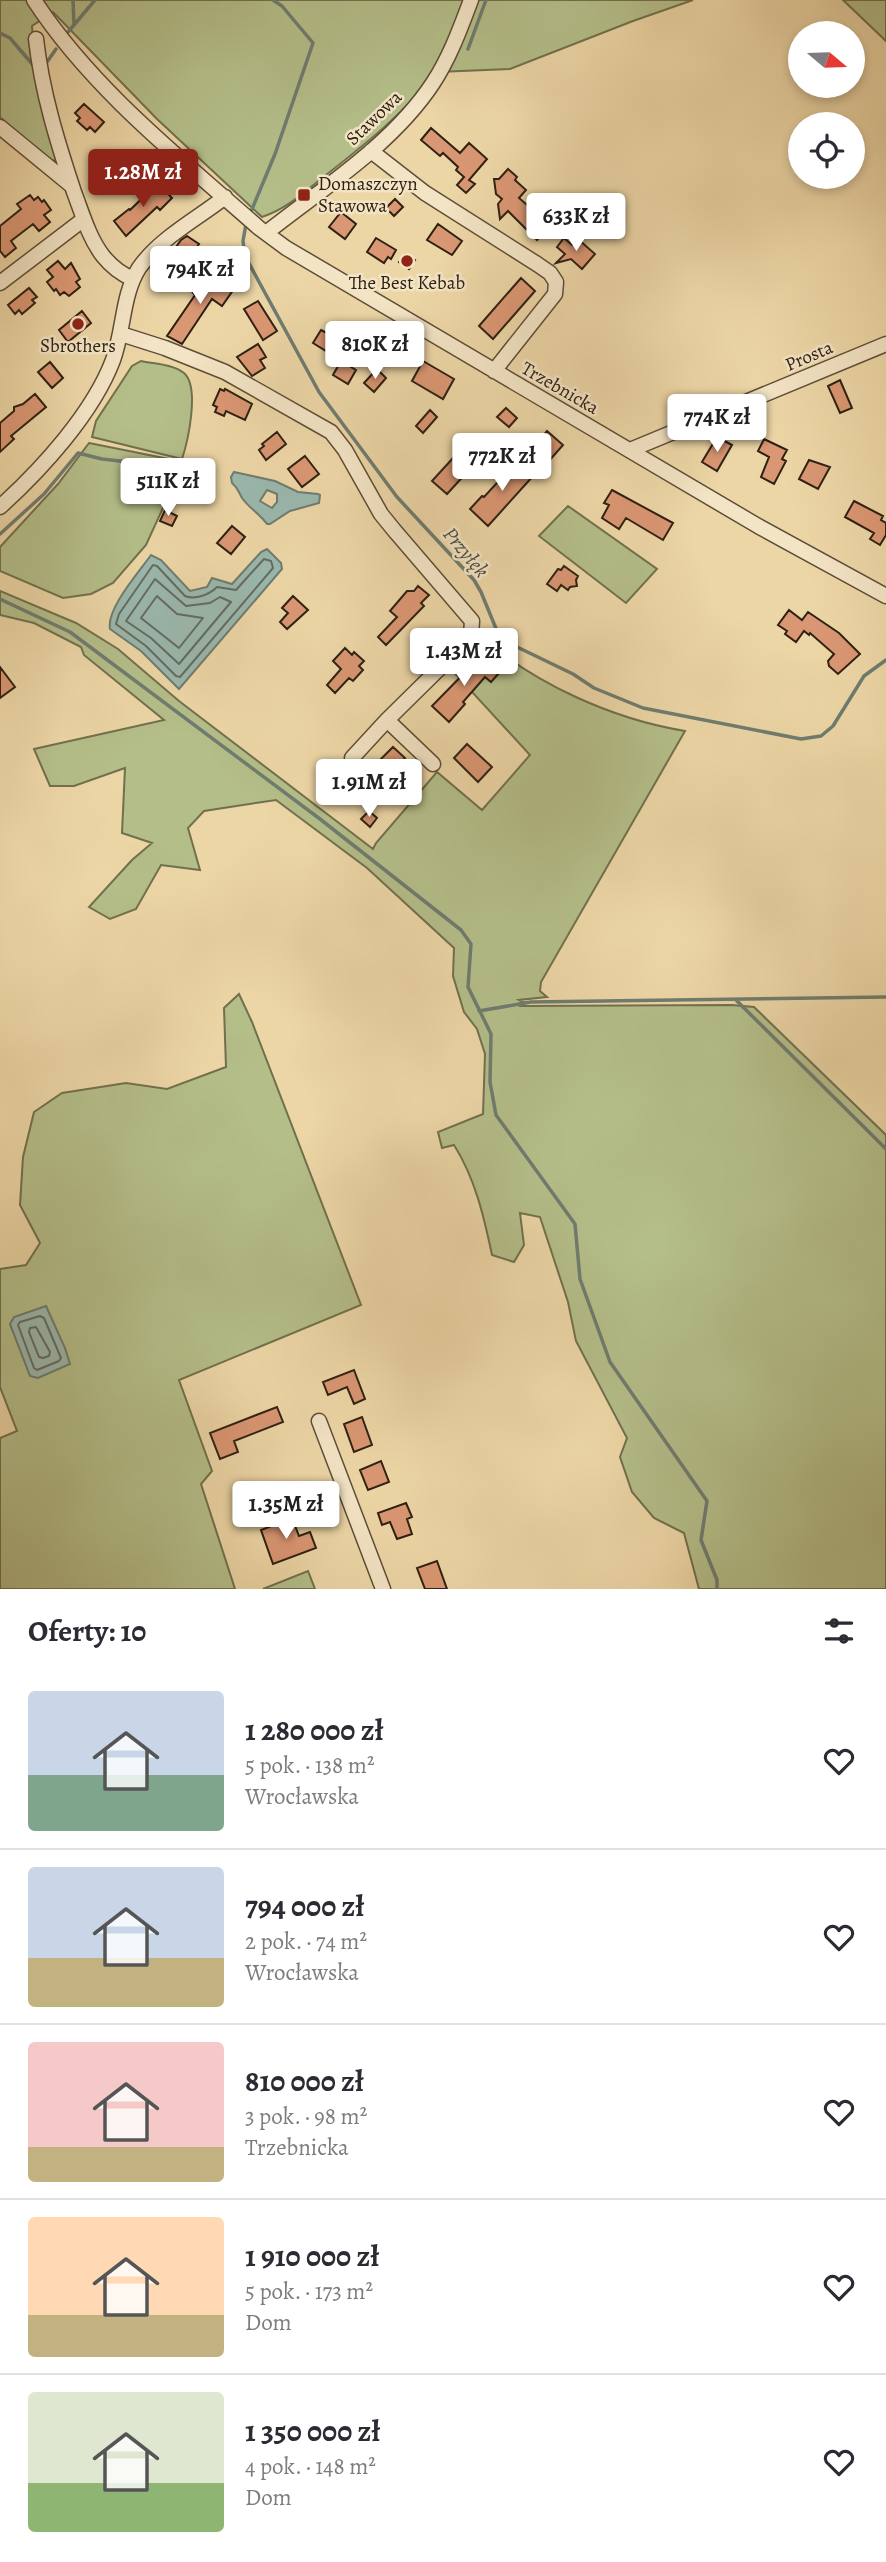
<!DOCTYPE html>
<html lang="pl">
<meta charset="utf-8">
<style>
:root{--surface:#fff;--page:#f7f7f7;--text:#2b2b33;--muted:#7c7c81;--line:#e1e1e2;--accent:#8f2418}
body{margin:0;font-family:Alegreya,serif;background:var(--page);color:var(--text);height:100vh;display:flex;flex-direction:column;font-size:26px;white-space:nowrap}
*{box-sizing:border-box;margin:0}
p{font-size:23px;color:var(--muted)}
.icon{flex:none;width:38px;height:38px;fill:none;stroke:currentColor;stroke-width:2;stroke-linecap:round;stroke-linejoin:round}
.map{position:relative;height:1589px;overflow:hidden}
.side{display:flex;flex-direction:column;background:var(--surface);flex:1}
.side>*{flex:none}
.needle{width:46px;rotate:109deg}
.buttons{position:absolute;left:788px;top:21px;display:grid;gap:14px}
.buttons a{display:grid;place-items:center;width:77px;height:77px;border-radius:50%;background:var(--surface);box-shadow:0 4px 10px #0003;font-size:35px}
.price{position:absolute;translate:-50% -60px;padding:0 16px;border-radius:7px;background:#fff;color:#222;font-size:23px;line-height:46px;filter:drop-shadow(0 2px 4px #0008)}
.price::after{content:'';position:absolute;left:50%;top:42px;width:21px;height:16px;margin-left:-10px;background:inherit;clip-path:polygon(0 0,100% 0,50% 100%)}
.price.active{background:var(--accent);color:#fff}
ul{padding:0;list-style:none}
li{display:flex;align-items:center;gap:21px;height:175px;padding:0 28px}
li+li{border-top:2px solid var(--line)}
li span{display:grid;place-items:center;flex:none;width:196px;height:140px;border-radius:7px;color:#555}
li>.icon{margin-inline-start:auto}
span .icon{width:84px;height:84px;fill:#fffc;stroke-width:1}
li b{font-size:30px}
h2{display:flex;justify-content:space-between;align-items:center;height:84px;padding:0 28px;font-size:30px}
.map>svg:first-child{display:block}
.green{fill:#b4be89;stroke:#71704e;stroke-width:2}
.water{fill:#9ab8ae;stroke:#6f7c70;stroke-width:2;fill-rule:evenodd}
.lines{fill:none;stroke-linecap:round;stroke-linejoin:round}
.shore{stroke:#646c60;stroke-width:2}
.stream{stroke:#6f7c70;stroke-width:3.5}
.building{fill:#da9773;stroke:#2e2113;stroke-width:2}
.minor-casing{stroke:#5e4e38;stroke-width:17}
.minor{stroke:#f3e4c5;stroke-width:14}
.poi-dot{fill:#8f2418;stroke:#f3e4c5;stroke-width:2.5}
.labels{text-anchor:middle;dominant-baseline:central;stroke-width:5;stroke-linejoin:round;paint-order:stroke}
.street-label{font-size:19px;fill:#2e2113;stroke:#f3e4c5}
.poi-label{font-size:19px;fill:#2e2113;stroke:#f3e4c5}
.water-label{font-size:21px;font-style:italic;fill:#4e4e42;stroke:#f3e4c5}
</style>
<div class="map">
<svg width="886" height="1589" viewBox="0 0 886 1589">
<rect width="100%" height="100%" fill="#edd6a6"/>
<filter id="stains"><feTurbulence type="fractalNoise" baseFrequency=".00286" numOctaves="4"/><feColorMatrix values="0 0 0 0 .2 0 0 0 0 .09 0 0 0 0 .02 0 0 0 .5 -.17"/></filter>
<radialGradient id="worn" r=".72"><stop offset=".6" stop-color="#630" stop-opacity="0"/><stop offset="1" stop-color="#630" stop-opacity=".3"/></radialGradient>
<path class="green" d="M0 0H693L633 21 510 69 437 72C403 114 368 142 326 175 304 192 288 208 262 217L157 119 53 12 32 26 36 74 57 161 45 159 0 117Z
M843 0H886V41Z
M141 361C154 364 173 364 184 373 200 387 188 441 182 459L92 437 96 421 132 366Z
M89 443 184 462 146 545 113 583 91 594 63 598 0 571V547L58 484Z
M568 506 657 569 626 603 539 536Z
M0 591 76 623 118 649 179 701 373 849 376 843 437 772 482 810 530 755 450 668 477 633C532 683 612 719 685 731L541 982 540 991 547 997 519 1000 525 1003 521 1006 732 1005 754 1007 886 1135V1589H699L684 1533 654 1518 632 1492 620 1457 627 1438 576 1341 568 1302 540 1217 520 1213 524 1245 514 1262 492 1255C484 1217 475 1178 454 1145L442 1148 438 1132 483 1114 485 1054 477 1029 464 1012 453 976 454 948 367 868 276 800 204 811 188 828 200 870 161 865 136 909 110 919 89 907 132 860 152 843 122 833 125 768 74 786H50L34 749 164 720 84 655 81 647 34 623 0 615Z
M239 994 252 1022 361 1305 179 1380 212 1471 201 1484 235 1589H0V1438L17 1431 0 1387V1269L26 1265 40 1243 20 1205 23 1157 34 1112 62 1093 126 1083 167 1089 226 1067 224 1008Z
M308 1571 315 1589H263Z"/>
<path class="water" d="M234 472 275 481 298 492 318 494 320 495 319 503 290 511 270 524H267C260 514 249 508 242 498 238 491 238 488 232 483L231 477ZM267 490 277 494V502L272 508 260 501Z
M267 549 281 563 282 569 179 689 141 651 110 629C106 609 139 572 151 555L161 560 190 591 207 587 212 578 232 584 261 552Z
M46 1306 65 1348 70 1364 38 1378 30 1376 10 1324 14 1317Z"/>
<g class="lines">
<path class="shore" d="M264 559 271 561 273 568 180 677 176 676 146 646 116 624 119 614 153 565 157 566 185 596C195 600 209 595 217 587L236 590Z
M155 579 186 606 210 603 220 597 231 602 179 664 151 638 126 621Z
M157 596 177 614 203 618 179 648 141 618Z
M40 1316 44 1318 61 1358 59 1361 37 1370 34 1368 18 1325 20 1322Z
M36 1327 50 1352 49 1356 43 1358 39 1357 29 1332 30 1328Z"/>
<path class="stream" d="M73 0 74 25
M68 32 95 0
M0 33 10 38 33 65 37 64
M468 49 486 0
M44 63 47 62 56 49
M250 214 275 154 313 43 282 6 273 0
M246 224 243 241 245 256 319 392 397 497 474 580 481 592 497 631 515 646 573 674 594 688 643 708 801 739 821 736 833 726 864 676 886 660
M0 534 44 494 78 453 102 459 201 470 213 475
M0 599 70 632 320 819 461 930 471 944 468 987 491 1034 490 1082 496 1115 575 1224 580 1279 610 1362 707 1501 701 1540 717 1580V1589
M736 1000 886 1149
M479 1011 531 1002 886 997"/>
</g>
<path class="building" d="M84 104 104 122 95 132 90 127 87 130 77 121 80 118 75 113Z
M431 128 460 153 469 143 487 159 469 180 475 184 466 193 457 185 464 177 456 170 458 167 443 153 440 156 421 140Z
M107 157 116 173 101 182 92 165Z
M508 169 517 177 515 180 526 190 519 198 550 225 537 240 508 211 500 219 498 204 502 199 496 194 494 179H499Z
M158 183 172 198 160 210 157 207 126 236 114 221 129 209 130 210Z
M30 195 34 200 38 197 42 202 44 200 51 210 44 215 50 222 39 231 33 224 11 241 16 248 5 257 0 251V226L21 209 17 204Z
M395 199 403 207 394 216 386 208Z
M341 212 356 224 345 239 329 227Z
M438 224 462 241 452 255 427 240Z
M187 236 199 244 177 277 162 267 181 240Z
M376 238 396 250 391 259 388 257 384 263 367 252Z
M564 238 572 245 578 239 595 254 582 269 571 259 556 263 565 254 557 247Z
M217 248 236 262 229 272 210 258Z
M405 254 415 260 409 269 399 262Z
M58 261 65 269 71 263 80 279 76 282 80 287 69 296 64 292 60 295 56 289 54 291 47 282 53 277 47 270Z
M223 276 236 286 222 306 212 299 182 344 167 336 195 295 189 288 203 279 212 290Z
M521 278 535 291 493 339 479 326Z
M29 288 37 297 32 300 35 303 22 314 19 310 15 314 8 305Z
M258 301 277 331 263 340 244 309Z
M82 311 91 323 68 342 59 330Z
M369 329 385 338 377 352 361 343Z
M321 330 334 337 326 351 313 343Z
M258 344 266 357 260 360 265 368 252 376 237 357Z
M341 361 356 370 348 384 333 375Z
M423 361 454 379 443 399 412 381Z
M50 362 63 378 52 388 38 372Z
M377 369 386 378 374 392 364 383Z
M840 380 852 408 840 413 828 386Z
M220 389 224 391 225 389 252 404 245 420 226 411 224 416 215 412 217 407 213 405Z
M35 394 46 407 11 436 14 439 0 452V423L14 411V407L23 404Z
M506 408 517 418 509 427 497 417Z
M430 410 437 417 423 433 416 426Z
M547 431 563 445 548 462 533 448Z
M277 432 286 444 266 460 259 450 264 446 262 444Z
M717 437 732 445 717 471 702 462Z
M764 439 787 450 782 459 786 461 774 484 761 477 769 457 758 451Z
M305 456 319 474 302 487 288 469Z
M454 457 469 470 447 494 432 481Z
M518 460 534 475 488 526 470 509 482 496 484 497Z
M809 460 830 467 818 489 799 479Z
M612 490 673 523 663 540 626 518 619 529 602 518 609 505 604 503Z
M854 501 883 516 881 520 886 523V535L880 545 870 539 874 533 845 517Z
M165 510 177 516 172 526 160 521Z
M232 526 245 537 231 554 217 543Z
M564 566 578 576 576 580 577 586 570 587 568 590 561 585 557 591 547 584 558 569 561 570Z
M418 586 429 595 421 603 424 606 386 645 378 637 397 617 390 611 407 591H414Z
M293 596 308 610 287 629 280 622 288 613 282 608Z
M789 610 802 620 808 612 839 633 860 654 838 674 829 666 828 661 834 654 810 633 809 635 804 631 796 642 785 634 787 631 778 625Z
M345 648 352 655 354 652 364 661 359 666 363 670 353 681 349 678 335 693 327 685 341 669 333 661Z
M481 656 499 673 491 682 485 677 463 702 465 704 449 722 432 706Z
M0 667 15 687 0 698Z
M467 744 492 767 478 782 454 758Z
M393 747 405 758 380 785 367 773Z
M369 811 377 818 370 827 361 819Z
M354 1370 365 1399 354 1404 347 1387 328 1395 323 1382Z
M277 1407 283 1422 234 1441 238 1452 220 1459 210 1433Z
M362 1417 372 1445 354 1452 344 1424Z
M381 1461 389 1482 368 1490 360 1470Z
M406 1503 412 1517 407 1519 412 1534 397 1539 390 1522 382 1525 378 1513Z
M292 1518 299 1536 310 1532 316 1548 273 1564 261 1530Z
M437 1561 447 1589H425L417 1568Z"/>
<g class="lines">
<defs>
<path id="minor" d="M34 0C91 88 181 159 259 228L286 248 758 526 886 596
M36 39C42 92 57 141 74 192 82 213 89 238 103 256 111 266 121 274 133 279
M0 127 72 186
M371 151 425 193 537 264 550 273 556 282 555 294 494 371
M266 233C323 188 393 144 433 83 450 57 460 29 471 0
M0 283 84 219
M121 334 165 348 225 372 331 432 345 450 381 514 394 530 472 621 471 635 453 655 387 720 352 758
M630 450 886 344
M0 507C42 469 93 413 113 360 124 330 122 295 139 268 160 238 197 219 225 197
M387 720 433 764
M319 1421 383 1589"/>
</defs>
<use href="#minor" class="minor-casing"/>
<use href="#minor" class="minor"/>
</g>
<g class="poi-dot">
<rect x="297" y="188" width="14" height="14" rx="3.5"/>
<circle cx="407" cy="261" r="7"/>
<circle cx="78" cy="324" r="7"/>
</g>
<g class="labels">
<g class="street-label">
<text transform="translate(374 118) rotate(-44)">Stawowa</text>
<text transform="translate(809 356) rotate(-23)">Prosta</text>
<text transform="translate(560 388) rotate(30)">Trzebnicka</text>
</g>
<g class="poi-label">
<text x="318" y="184" text-anchor="start">Domaszczyn<tspan x="318" dy="22">Stawowa</tspan></text>
<text x="407" y="283">The Best Kebab</text>
<text x="78" y="346">Sbrothers</text>
</g>
<g class="water-label">
<text transform="translate(466 552) rotate(50)">Przyłęk</text>
</g>
</g>
<rect width="100%" height="100%" filter="url(#stains)"/>
<rect width="100%" height="100%" fill="url(#worn)"/>
</svg>
<div class="buttons">
<a><svg class="needle" viewBox="-14 -14 28 28"><path d="M0-13l5 13h-10z" fill="#e53935"/><path d="M0 13l5-13h-10z" fill="#7c7c81"/></svg></a>
<a><svg class="icon" aria-label="locate" viewBox="0 0 24 24"><circle cx="12" cy="12" r="6"/><path d="M12 2v4M12 18v4M2 12h4M18 12h4"/></svg></a>
</div>
<b class="price active" style="left:143px;top:209px">1.28M zł</b>
<b class="price" style="left:576px;top:253px">633K zł</b>
<b class="price" style="left:200px;top:306px">794K zł</b>
<b class="price" style="left:375px;top:381px">810K zł</b>
<b class="price" style="left:717px;top:454px">774K zł</b>
<b class="price" style="left:502px;top:493px">772K zł</b>
<b class="price" style="left:168px;top:518px">511K zł</b>
<b class="price" style="left:464px;top:688px">1.43M zł</b>
<b class="price" style="left:369px;top:819px">1.91M zł</b>
<b class="price" style="left:286px;top:1541px">1.35M zł</b>
</div>
<section class="side">
<h2>Oferty: 10<svg class="icon" aria-label="filters" viewBox="0 0 24 24"><path d="M4 7h16M4 17h16"/><circle cx="9" cy="7" r="2"/><circle cx="15" cy="17" r="2"/></svg></h2>
<ul>
<li><span style="background:linear-gradient(#c9d6e8 60%,#7fa58c 0)"><svg class="icon" aria-label="home" viewBox="0 0 24 24"><path d="M3 11l9-7 9 7M6 9v11h12V9"/></svg></span><div><b>1 280 000 zł</b><p>5 pok. · 138 m²</p><p>Wrocławska</p></div><svg class="icon" aria-label="heart" viewBox="0 0 24 24"><path d="M12 20l-8-8c-3-5 5-10 8-4 3-6 11-1 8 4z"/></svg></li>
<li><span style="background:linear-gradient(#c9d6e8 65%,#c2b280 0)"><svg class="icon" aria-label="home" viewBox="0 0 24 24"><path d="M3 11l9-7 9 7M6 9v11h12V9"/></svg></span><div><b>794 000 zł</b><p>2 pok. · 74 m²</p><p>Wrocławska</p></div><svg class="icon" aria-label="heart" viewBox="0 0 24 24"><path d="M12 20l-8-8c-3-5 5-10 8-4 3-6 11-1 8 4z"/></svg></li>
<li><span style="background:linear-gradient(#f6c9c9 75%,#c2b280 0)"><svg class="icon" aria-label="home" viewBox="0 0 24 24"><path d="M3 11l9-7 9 7M6 9v11h12V9"/></svg></span><div><b>810 000 zł</b><p>3 pok. · 98 m²</p><p>Trzebnicka</p></div><svg class="icon" aria-label="heart" viewBox="0 0 24 24"><path d="M12 20l-8-8c-3-5 5-10 8-4 3-6 11-1 8 4z"/></svg></li>
<li><span style="background:linear-gradient(#ffd9b3 70%,#c2b280 0)"><svg class="icon" aria-label="home" viewBox="0 0 24 24"><path d="M3 11l9-7 9 7M6 9v11h12V9"/></svg></span><div><b>1 910 000 zł</b><p>5 pok. · 173 m²</p><p>Dom</p></div><svg class="icon" aria-label="heart" viewBox="0 0 24 24"><path d="M12 20l-8-8c-3-5 5-10 8-4 3-6 11-1 8 4z"/></svg></li>
<li><span style="background:linear-gradient(#dfe7d0 65%,#8fb573 0)"><svg class="icon" aria-label="home" viewBox="0 0 24 24"><path d="M3 11l9-7 9 7M6 9v11h12V9"/></svg></span><div><b>1 350 000 zł</b><p>4 pok. · 148 m²</p><p>Dom</p></div><svg class="icon" aria-label="heart" viewBox="0 0 24 24"><path d="M12 20l-8-8c-3-5 5-10 8-4 3-6 11-1 8 4z"/></svg></li>
</ul>
</section>
